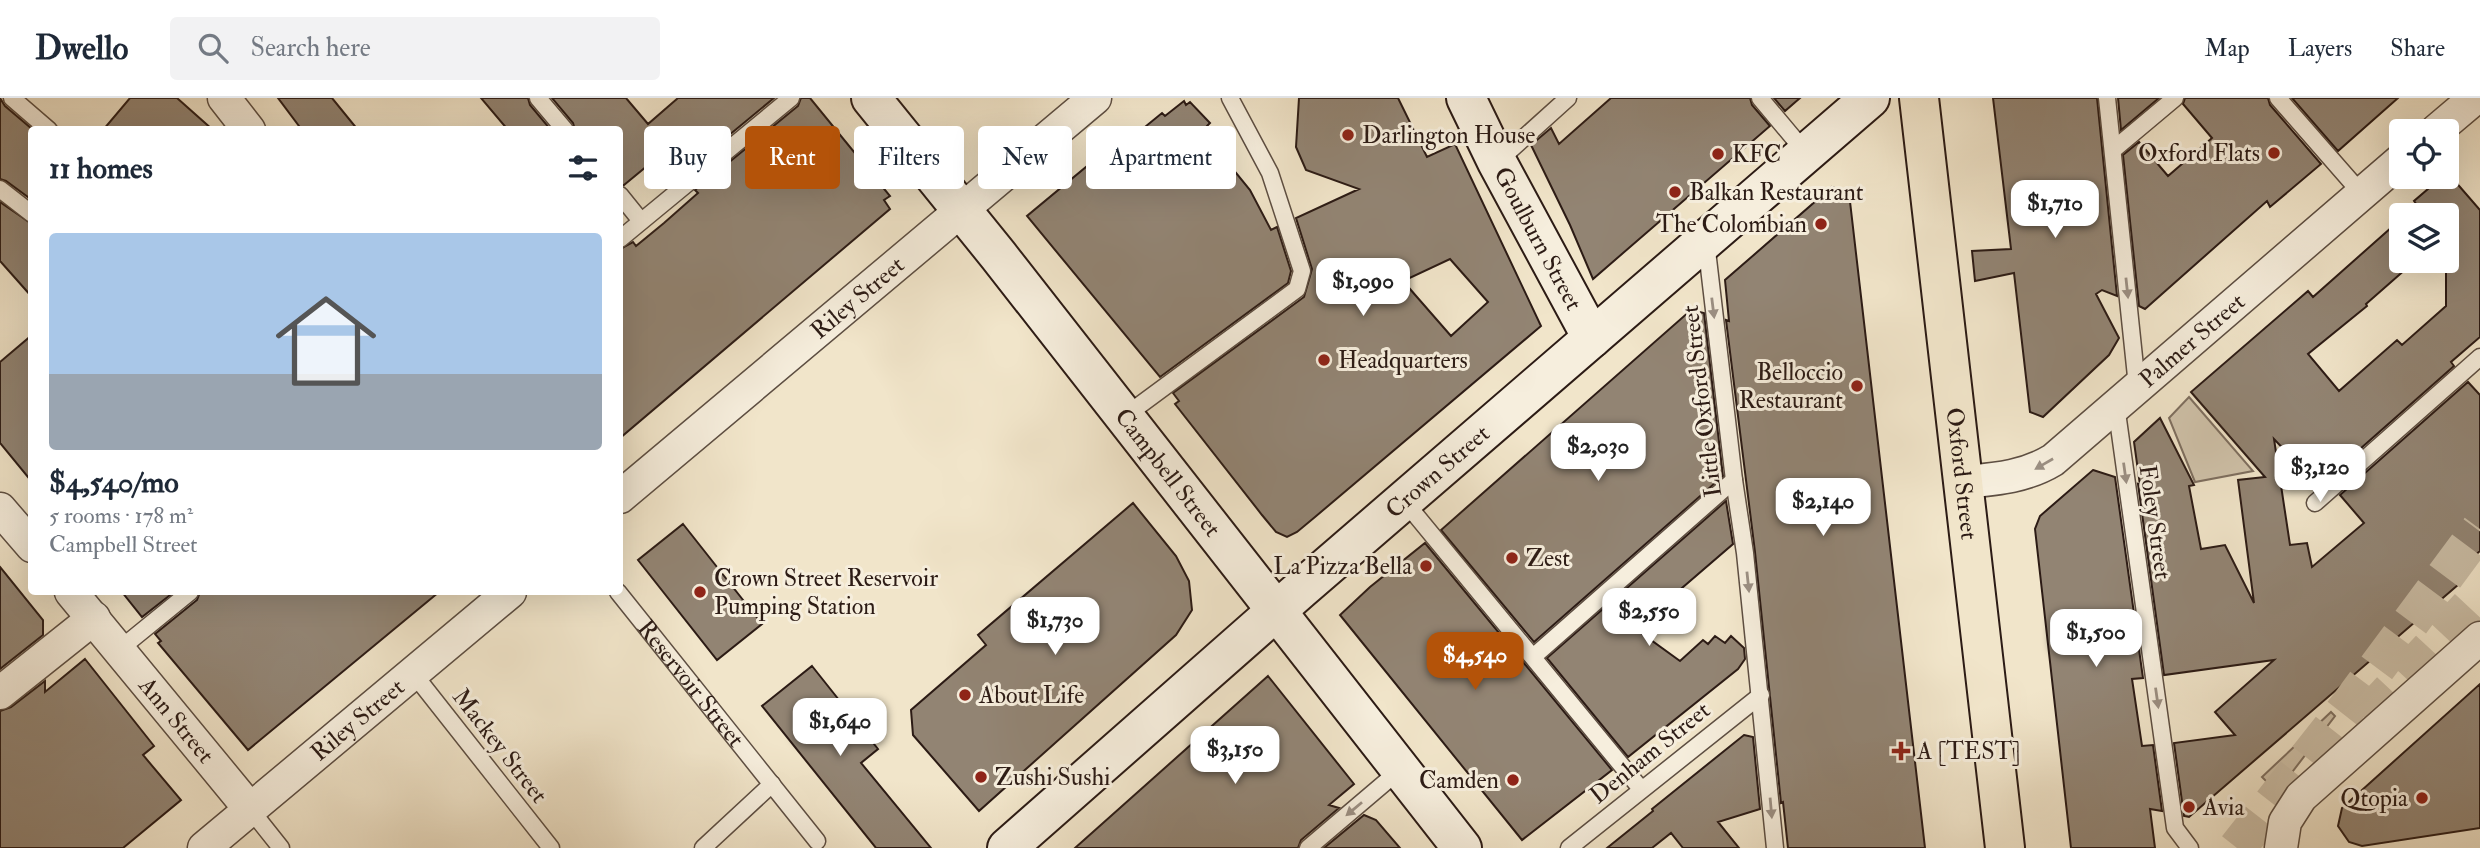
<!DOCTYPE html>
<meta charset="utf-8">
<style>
:root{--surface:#fff;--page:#f2f2f3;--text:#1f2937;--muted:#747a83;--line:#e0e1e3;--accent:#b45309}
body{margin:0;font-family:"IM FELL Double Pica",serif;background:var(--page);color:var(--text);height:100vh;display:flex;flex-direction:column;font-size:26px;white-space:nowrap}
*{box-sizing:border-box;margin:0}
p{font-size:23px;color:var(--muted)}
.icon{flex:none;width:38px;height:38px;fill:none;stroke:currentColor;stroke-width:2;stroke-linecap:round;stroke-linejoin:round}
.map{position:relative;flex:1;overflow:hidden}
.side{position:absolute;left:28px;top:28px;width:595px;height:469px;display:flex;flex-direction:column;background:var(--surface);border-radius:7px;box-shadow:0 7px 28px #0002}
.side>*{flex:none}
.top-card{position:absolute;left:644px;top:28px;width:665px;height:63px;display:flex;gap:14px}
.controls{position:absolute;left:2389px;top:21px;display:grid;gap:14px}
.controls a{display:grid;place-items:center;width:70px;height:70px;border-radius:7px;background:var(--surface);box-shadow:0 7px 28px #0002;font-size:35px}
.price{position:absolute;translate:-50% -60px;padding:0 16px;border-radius:14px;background:#fff;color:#222;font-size:23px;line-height:46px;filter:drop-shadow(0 2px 4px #0008)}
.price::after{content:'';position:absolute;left:50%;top:42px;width:21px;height:16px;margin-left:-10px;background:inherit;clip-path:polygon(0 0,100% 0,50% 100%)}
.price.current{background:var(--accent);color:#fff}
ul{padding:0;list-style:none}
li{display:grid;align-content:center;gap:14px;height:371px;padding:0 21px}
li+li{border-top:2px solid var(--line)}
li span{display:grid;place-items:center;height:217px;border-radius:7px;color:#555}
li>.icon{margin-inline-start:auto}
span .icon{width:126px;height:126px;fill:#fffc;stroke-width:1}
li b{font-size:30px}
h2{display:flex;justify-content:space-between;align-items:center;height:84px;padding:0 21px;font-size:30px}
.tag{padding:0 24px;border-radius:7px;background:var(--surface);box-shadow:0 7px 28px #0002;font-size:24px;line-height:63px}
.tag.current{background:var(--accent);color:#fff}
header{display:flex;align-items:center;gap:42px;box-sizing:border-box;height:98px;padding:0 35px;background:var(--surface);border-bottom:2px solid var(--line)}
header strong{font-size:33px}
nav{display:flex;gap:38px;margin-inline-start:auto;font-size:24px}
.search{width:490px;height:63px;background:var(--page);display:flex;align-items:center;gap:18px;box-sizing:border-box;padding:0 24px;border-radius:7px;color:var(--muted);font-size:26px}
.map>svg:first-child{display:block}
.green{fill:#d0c3ab;stroke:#7e6f60;stroke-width:2}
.building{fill:#928473;stroke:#2c1b15;stroke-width:2;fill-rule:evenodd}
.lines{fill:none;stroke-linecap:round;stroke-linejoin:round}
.highway-tunnel{stroke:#cabda6;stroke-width:38;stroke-dasharray:38 19;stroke-linecap:butt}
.lane-casing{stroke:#5d4e42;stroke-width:19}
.street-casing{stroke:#5d4e42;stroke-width:35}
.secondary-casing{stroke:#2c1b15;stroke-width:42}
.primary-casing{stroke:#2c1b15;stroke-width:42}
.lane{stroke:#f6eedd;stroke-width:16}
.street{stroke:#f6eedd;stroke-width:32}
.secondary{stroke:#f6eedd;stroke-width:38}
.primary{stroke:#f1e5ca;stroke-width:38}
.oneway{fill:#9b8f83}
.poi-dot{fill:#8f2418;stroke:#f6eedd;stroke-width:2.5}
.labels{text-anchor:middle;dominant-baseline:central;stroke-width:6;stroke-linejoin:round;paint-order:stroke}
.poi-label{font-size:24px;fill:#2c1b15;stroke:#f6eedd;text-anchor:start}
.street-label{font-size:24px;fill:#2c1b15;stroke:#f6eedd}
</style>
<header>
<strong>Dwello</strong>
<div class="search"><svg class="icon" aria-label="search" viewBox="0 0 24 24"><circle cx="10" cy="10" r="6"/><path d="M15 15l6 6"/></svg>Search here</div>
<nav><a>Map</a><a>Layers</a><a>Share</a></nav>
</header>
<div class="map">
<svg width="2480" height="750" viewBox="0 0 2480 750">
<rect width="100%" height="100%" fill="#f1e5ca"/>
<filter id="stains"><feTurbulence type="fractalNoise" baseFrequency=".00286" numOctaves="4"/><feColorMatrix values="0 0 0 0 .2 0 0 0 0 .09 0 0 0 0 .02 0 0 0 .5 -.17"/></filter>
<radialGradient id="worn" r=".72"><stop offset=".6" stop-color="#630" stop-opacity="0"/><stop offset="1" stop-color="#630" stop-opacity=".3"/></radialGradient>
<path class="green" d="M2189 299 2253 373 2195 384 2169 320Z
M2331 614 2335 618 2277 694 2262 679Z"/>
<path class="building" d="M0 0 5 8 32 31V102L6 83 0 81Z
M130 0H177L213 32H103Z
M278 0H332L358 32H302Z
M481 0H528L530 7 551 32H508Z
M552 0H626L648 26 678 0H774L682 76 664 54 624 87H620V32H575L573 25Z
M801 0H810L890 98 884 102 890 111 620 340V151L633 144 636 148 664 125 698 95 695 92 798 8Z
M1299 0H1398L1427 59 1455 46 1541 228 1315 419 1297 434 1287 439 1276 434 1262 417 1175 306 1179 303 1173 295 1304 199 1312 171 1296 120 1359 91 1306 72 1296 49ZM1450 161 1488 204 1451 238 1403 183Z
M1611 0H1750L1752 7 1770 28 1593 181 1570 127 1531 47 1551 30 1559 46Z
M1774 0H1800L1785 13Z
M1993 0H2097L2117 198 2102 192 2096 196 2119 240 2109 257 2043 319 2030 314 2014 175 1975 183 1972 153 2011 151Z
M2118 0H2159L2121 32Z
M2185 0H2268L2270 7 2321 66 2270 109 2267 103 2145 211 2139 208 2123 57 2139 44 2168 78 2212 40 2183 6Z
M2292 0H2398L2338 53Z
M1184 3 1186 7 1190 4 1210 25 1207 28 1219 54 1250 92 1271 132 1277 129 1291 173 1288 185 1160 279 1027 118 1092 64 1096 69 1162 15 1165 18Z
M2447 74 2480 112V239L2451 264 2454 268 2326 381 2319 373 2312 381 2274 341 2290 447 2307 445 2312 469 2364 425 2340 397 2468 284 2480 297V453L2454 476 2459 486 2189 719 2184 718 2174 645 2235 637 2215 614 2274 562 2164 577 2138 386 2140 387 2134 344 2160 320 2194 387 2189 388 2201 451 2225 447 2254 505 2238 382 2265 379 2191 294 2308 193 2313 199 2401 121V163H2415L2366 206 2367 208 2308 256 2339 293 2397 242 2402 247 2446 208V117H2405L2417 107 2414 103 2442 79H2446Z
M1832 89 1849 95 1925 750H1788L1783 704 1781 705 1755 454 1726 222 1729 223 1725 182Z
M0 104 32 126V199L0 163Z
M1691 212 1704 215 1723 378 1534 544 1441 432Z
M32 237V384L0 345V264Z
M2093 372 2115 379 2143 580 2132 581 2142 648 2153 647 2162 713 2150 711 2155 750H2071L2035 431 2040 418Z
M1726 403 1733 446 1675 496 1640 534 1680 563 1703 542 1708 546 1715 538 1725 545 1731 538 1744 550 1745 561 1738 571 1628 659 1547 560Z
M1133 405 1176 458 1189 483 1192 512 1176 537 979 713 913 637 911 612 986 547 978 537Z
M683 426 762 526 717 562 638 462Z
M1425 445 1612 672 1522 742 1340 517 1370 489Z
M0 469 43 522V537L0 571Z
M122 494H174L142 519Z
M200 494H439L248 652 158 545 161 543 155 536 197 502Z
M85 561 154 648 143 657 181 702 123 750H0V613L11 609 45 583V594Z
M812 568 878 651 861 665 931 750H876L762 608Z
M1268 578 1354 686 1329 707 1339 710 1301 742 1298 750H1075Z
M2480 586V730L2362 748 2349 744 2338 728 2342 710Z
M1744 637 1753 639 1760 711 1718 724 1739 750H1683L1671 735 1652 750H1607L1653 713 1652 711Z
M1364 717 1376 722 1400 750H1324Z"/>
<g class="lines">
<path class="highway-tunnel" d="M2365 620 2480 497
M2237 750 2350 606 2480 431"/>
<defs>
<g id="lane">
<path d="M12 0 49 32"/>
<path d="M538 0 565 32"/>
<path d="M1760 0 1806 55"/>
<path d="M2107 0 2137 288"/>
<path d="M2278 0 2361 95"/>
<path d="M2113 52 2175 0"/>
<path d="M1497 64 1568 0"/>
<path d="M0 91 32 116"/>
<path d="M620 97 641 123"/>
<path d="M620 141 791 0"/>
<path d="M1706 144 1734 382 1745 455 1775 750"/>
<path d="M2116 307 2175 730 2190 750"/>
<path d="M1125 318 1297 191 1302 173 1270 75 1230 0"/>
<path d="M1405 404 1641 691"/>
<path d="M2315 405 2480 259"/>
<path id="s1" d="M618 494 817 743"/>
<path d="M120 551 190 494"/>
<path d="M1533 559 1734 382"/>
<path d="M413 575 551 750"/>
<path d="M250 711 281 750"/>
<path d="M703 750 772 686"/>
<path d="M1308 750 1401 671"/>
<path d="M1569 750 1761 597"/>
</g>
<g id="street">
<path d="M224 0 249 32"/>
<path d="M2436 33 2475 0"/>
<path id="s2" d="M1964 384C1996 381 2025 379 2053 362L2401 62"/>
<path id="s3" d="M620 399 1095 0"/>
<path d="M0 411 32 448"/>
<path id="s4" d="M71 494 250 711"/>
<path d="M0 595 94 520"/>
<path id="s5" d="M204 750 510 494"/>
<path d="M2281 750 2285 724 2301 699 2480 540"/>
</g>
<g id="secondary">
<path id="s6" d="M871 0 998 157 1462 750"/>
<path id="s7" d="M1466 0 1497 64 1592 240"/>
<path id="s8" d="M1007 750 1300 492 1870 0"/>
</g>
<g id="primary">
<path id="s9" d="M1919 0 2005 750"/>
</g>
</defs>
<use href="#lane" class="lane-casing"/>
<use href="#street" class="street-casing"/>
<use href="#secondary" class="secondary-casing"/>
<use href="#primary" class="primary-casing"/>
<use href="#lane" class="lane"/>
<use href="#street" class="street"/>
<use href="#secondary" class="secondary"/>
<use href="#primary" class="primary"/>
</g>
<defs><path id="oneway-solid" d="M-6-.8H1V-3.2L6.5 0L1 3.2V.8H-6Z" transform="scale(1.75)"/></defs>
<g class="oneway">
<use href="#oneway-solid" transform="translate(2127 190) rotate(84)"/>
<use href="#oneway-solid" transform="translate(1713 210) rotate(83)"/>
<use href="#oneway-solid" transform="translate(2044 366) rotate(150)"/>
<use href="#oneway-solid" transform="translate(2125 375) rotate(82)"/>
<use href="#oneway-solid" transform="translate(1748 484) rotate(84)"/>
<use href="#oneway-solid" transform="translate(2157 600) rotate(82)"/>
<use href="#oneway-solid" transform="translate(1771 710) rotate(85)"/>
<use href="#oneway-solid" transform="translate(1354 711) rotate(140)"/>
</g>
<g class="poi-dot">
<circle cx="1348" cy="37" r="7"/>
<circle cx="2274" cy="55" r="7"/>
<circle cx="1718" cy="56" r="7"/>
<circle cx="1675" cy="94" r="7"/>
<circle cx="1821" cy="126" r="7"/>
<circle cx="1324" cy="262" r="7"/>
<circle cx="1857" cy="288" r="7"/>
<circle cx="1512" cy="460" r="7"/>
<circle cx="1426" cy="468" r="7"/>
<circle cx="700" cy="494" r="7"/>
<circle cx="965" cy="597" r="7"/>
<path d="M1897.5 642.5h7v7h7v7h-7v7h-7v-7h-7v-7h7z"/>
<circle cx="981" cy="679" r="7"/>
<circle cx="1513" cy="682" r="7"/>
<circle cx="2422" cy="700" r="7"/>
<circle cx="2189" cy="709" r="7"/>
</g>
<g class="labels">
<g class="poi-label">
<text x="1362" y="37">Darlington House</text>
<text x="2260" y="55" text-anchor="end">Oxford Flats</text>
<text x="1732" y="56">KFC</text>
<text x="1689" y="94">Balkan Restaurant</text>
<text x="1807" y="126" text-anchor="end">The Colombian</text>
<text x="1338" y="262">Headquarters</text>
<text x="1843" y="274" text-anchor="end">Belloccio<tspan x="1843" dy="28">Restaurant</tspan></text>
<text x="1526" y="460">Zest</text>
<text x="1412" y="468" text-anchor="end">La Pizza Bella</text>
<text x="714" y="480">Crown Street Reservoir<tspan x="714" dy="28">Pumping Station</tspan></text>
<text x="979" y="597">About Life</text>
<text x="1917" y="653">A [TEST]</text>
<text x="995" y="679">Zushi Sushi</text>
<text x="1499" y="682" text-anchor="end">Camden</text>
<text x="2408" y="700" text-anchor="end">Qtopia</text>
<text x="2203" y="709">Avia</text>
</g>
<g class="street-label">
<text stroke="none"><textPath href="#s7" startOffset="158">Goulburn Street</textPath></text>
<text stroke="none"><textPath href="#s3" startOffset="310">Riley Street</textPath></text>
<text stroke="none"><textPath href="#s2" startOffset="276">Palmer Street</textPath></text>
<text transform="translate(1702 303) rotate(-97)">Little Oxford Street</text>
<text stroke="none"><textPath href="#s6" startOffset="478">Campbell Street</textPath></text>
<text stroke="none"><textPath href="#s8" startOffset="572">Crown Street</textPath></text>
<text stroke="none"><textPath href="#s9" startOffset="378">Oxford Street</textPath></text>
<text transform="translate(2155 424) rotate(82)">Foley Street</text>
<text stroke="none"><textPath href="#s1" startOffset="117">Reservoir Street</textPath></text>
<text stroke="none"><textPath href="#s4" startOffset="166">Ann Street</textPath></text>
<text stroke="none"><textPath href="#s5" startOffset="200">Riley Street</textPath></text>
<text transform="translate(500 648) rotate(52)">Mackey Street</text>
<text transform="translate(1650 655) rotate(-39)">Denham Street</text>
</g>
</g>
<rect width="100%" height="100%" filter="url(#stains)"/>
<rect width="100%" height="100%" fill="url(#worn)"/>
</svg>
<div class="controls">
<a><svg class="icon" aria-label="locate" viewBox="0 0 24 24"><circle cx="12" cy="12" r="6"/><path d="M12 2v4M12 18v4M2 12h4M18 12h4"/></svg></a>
<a><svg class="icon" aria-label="layers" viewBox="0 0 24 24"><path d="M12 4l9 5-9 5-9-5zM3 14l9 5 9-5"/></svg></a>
</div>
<b class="price" style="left:2055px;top:142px">$1,710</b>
<b class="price" style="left:1363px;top:220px">$1,090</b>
<b class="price" style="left:1598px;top:385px">$2,030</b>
<b class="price" style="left:2320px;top:406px">$3,120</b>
<b class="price" style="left:1823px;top:440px">$2,140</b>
<b class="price" style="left:1649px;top:550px">$2,550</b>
<b class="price" style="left:1055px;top:559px">$1,730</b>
<b class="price" style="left:2096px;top:571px">$1,500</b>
<b class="price current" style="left:1475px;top:594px">$4,540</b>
<b class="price" style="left:840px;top:660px">$1,640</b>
<b class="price" style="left:1235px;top:688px">$3,150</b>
<div class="top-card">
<a class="tag">Buy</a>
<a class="tag current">Rent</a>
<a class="tag">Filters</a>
<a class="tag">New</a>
<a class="tag">Apartment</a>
</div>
<section class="side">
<h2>11 homes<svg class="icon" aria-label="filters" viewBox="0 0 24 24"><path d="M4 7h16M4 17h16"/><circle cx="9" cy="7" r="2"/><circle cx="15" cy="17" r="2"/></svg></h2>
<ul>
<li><span style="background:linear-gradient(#a9c7e8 65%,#9aa5b1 0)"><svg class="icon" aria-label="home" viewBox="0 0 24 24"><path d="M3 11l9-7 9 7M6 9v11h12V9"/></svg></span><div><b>$4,540/mo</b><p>5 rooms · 178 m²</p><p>Campbell Street</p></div></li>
</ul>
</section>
</div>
